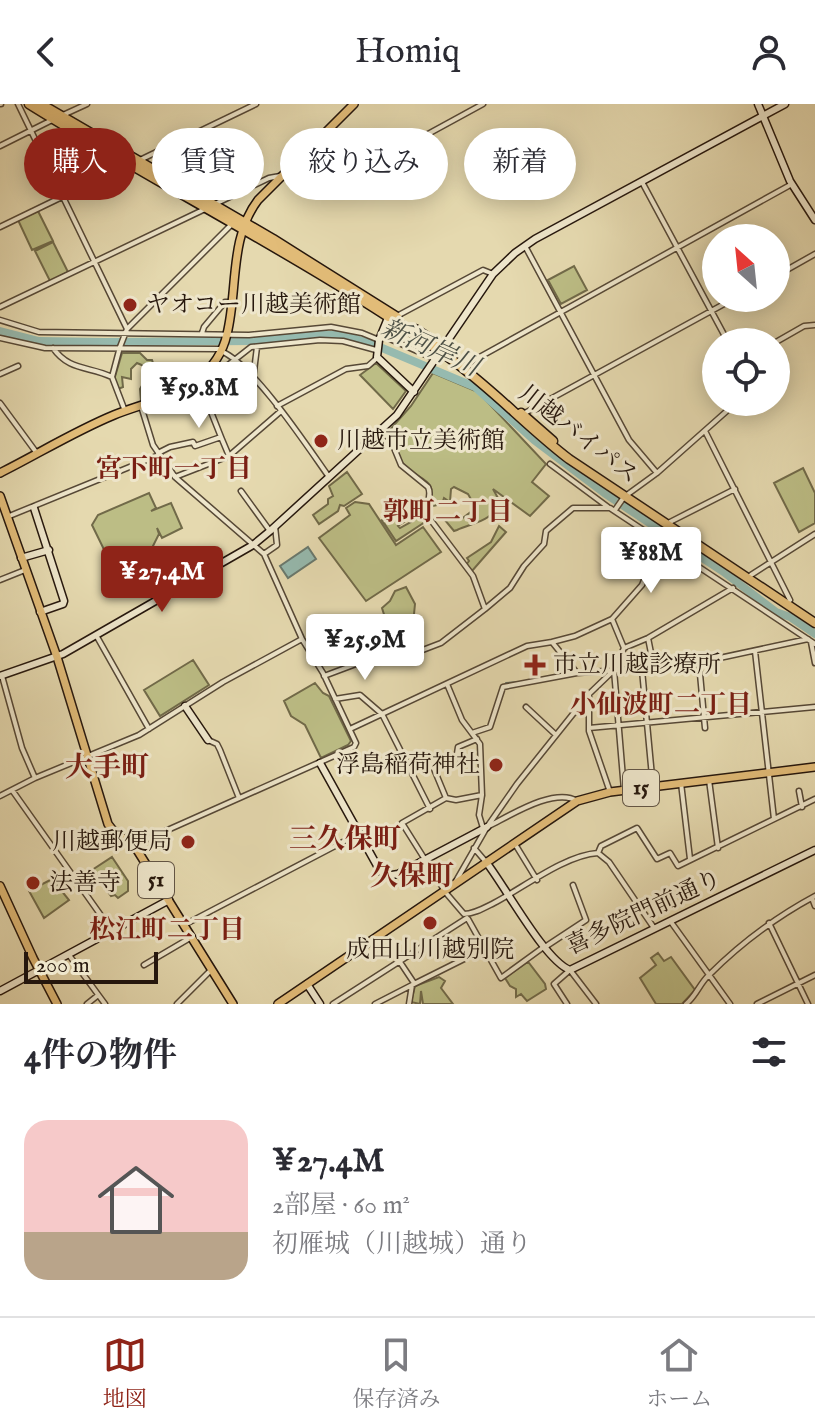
<!DOCTYPE html>
<html lang="ja">
<meta charset="utf-8">
<style>
:root{--surface:#fff;--page:#f2f2f3;--text:#2b2b33;--muted:#7c7c81;--line:#e1e1e2;--accent:#8f2418}
body{margin:0;font-family:"IM FELL English","Noto Serif JP",serif;background:var(--page);color:var(--text);height:100vh;display:flex;flex-direction:column;font-size:30px;white-space:nowrap}
*{box-sizing:border-box;margin:0}
p{font-size:26px;color:var(--muted)}
.icon{flex:none;width:44px;height:44px;fill:none;stroke:currentColor;stroke-width:2;stroke-linecap:round;stroke-linejoin:round}
.map{position:relative;height:900px;overflow:hidden}
.panel{display:flex;flex-direction:column;background:var(--surface);flex:1}
.panel>*{flex:none}
.banner{position:absolute;left:24px;top:24px;width:768px;height:72px;display:flex;gap:16px}
.needle{width:52px;rotate:333deg}
.controls{position:absolute;left:702px;top:120px;display:grid;gap:16px}
.controls a{display:grid;place-items:center;width:88px;height:88px;border-radius:50%;background:var(--surface);box-shadow:0 4px 20px #0003;font-size:40px}
.scale{position:absolute;left:24px;bottom:20px;width:134px;box-sizing:border-box;padding-left:8px;border:4px solid #26170d;border-top:0;font-size:22px;line-height:28px;white-space:nowrap;color:#26170d;-webkit-text-stroke:6px #eee6cb;paint-order:stroke}
.price{position:absolute;translate:-50% -68px;padding:0 18px;border-radius:8px;background:#fff;color:#222;font-size:26px;line-height:52px;filter:drop-shadow(0 2px 4px #0008)}
.price::after{content:'';position:absolute;left:50%;top:48px;width:24px;height:18px;margin-left:-12px;background:inherit;clip-path:polygon(0 0,100% 0,50% 100%)}
.price.current{background:var(--accent);color:#fff}
ul{padding:0;list-style:none}
li{display:flex;align-items:center;gap:24px;height:200px;padding:0 24px}
li+li{border-top:2px solid var(--line)}
li span{display:grid;place-items:center;flex:none;width:224px;height:160px;border-radius:24px;color:#555}
li>.icon{margin-inline-start:auto}
span .icon{width:96px;height:96px;fill:#fffc;stroke-width:1}
li b{font-size:34px}
h2{display:flex;justify-content:space-between;align-items:center;height:96px;padding:0 24px;font-size:34px}
.pill{padding:0 28px;border-radius:36px;background:var(--surface);box-shadow:0 4px 20px #0003;font-size:28px;line-height:72px}
.pill.current{background:var(--accent);color:#fff}
header{display:flex;justify-content:space-between;align-items:center;height:104px;padding:0 24px;background:var(--surface);font-size:36px;font-weight:600}
.dock{display:flex;justify-content:space-around;align-items:center;height:112px;border-top:2px solid var(--line);background:var(--surface);font-size:22px;color:var(--muted)}
.dock a{display:grid;justify-items:center;gap:4px}
.dock .current{color:var(--accent)}
.map>svg:first-child{display:block}
.green{fill:#bcbd85;stroke:#716a49;stroke-width:2}
.water{fill:#96baaf;stroke:#69796e;stroke-width:2}
.lines{fill:none;stroke-linecap:round;stroke-linejoin:round}
.stream{stroke:#69796e;stroke-width:2}
.river{stroke:#96baaf;stroke-width:8}
.street-casing{stroke:#564836;stroke-width:7}
.secondary-casing{stroke:#26170d;stroke-width:9}
.primary-casing{stroke:#26170d;stroke-width:10}
.highway-casing{stroke:#26170d;stroke-width:11}
.street{stroke:#eee6cb;stroke-width:4}
.secondary{stroke:#eee6cb;stroke-width:6}
.primary{stroke:#e2bc78;stroke-width:7}
.highway{stroke:#e2bc78;stroke-width:8}
.poi-dot{fill:#8f2418;stroke:#eee6cb;stroke-width:3}
.labels{text-anchor:middle;dominant-baseline:central;stroke-width:6;stroke-linejoin:round;paint-order:stroke}
.shield{fill:#eee6cb;stroke:#625546;stroke-width:2}
.shield-label{font-size:22px;font-weight:bold;fill:#26170d}
.poi-label{font-size:24px;fill:#26170d;stroke:#eee6cb;text-anchor:start}
.street-label{font-size:24px;fill:#26170d;stroke:#eee6cb}
.water-label{font-size:26px;font-style:italic;fill:#4d5046;stroke:#eee6cb}
.neighbourhood-label{font-size:26px;font-weight:bold;fill:#7a1f14;stroke:#eee6cb}
.quarter-label{font-size:28px;font-weight:bold;fill:#7a1f14;stroke:#eee6cb}
</style>
<header><svg class="icon" aria-label="back" viewBox="0 0 24 24"><path d="M15 5l-7 7 7 7"/></svg>Homiq<svg class="icon" aria-label="person" viewBox="0 0 24 24"><circle cx="12" cy="8" r="4"/><path d="M4 21q1-7 8-7t8 7"/></svg></header>
<div class="map">
<svg width="815" height="900" viewBox="0 0 815 900">
<rect width="100%" height="100%" fill="#e5d9af"/>
<filter id="stains"><feTurbulence type="fractalNoise" baseFrequency=".0025" numOctaves="4"/><feColorMatrix values="0 0 0 0 .2 0 0 0 0 .09 0 0 0 0 .02 0 0 0 .5 -.17"/></filter>
<radialGradient id="worn" r=".72"><stop offset=".6" stop-color="#630" stop-opacity="0"/><stop offset="1" stop-color="#630" stop-opacity=".3"/></radialGradient>
<path class="green" d="M38 107 53 137 32 146 18 116Z
M53 138 68 168 50 177 35 147Z
M574 162 587 186 561 200 548 176Z
M122 249H140L147 256H152L158 274 156 282H163V287L141 297 140 285 147 273 144 262 137 259 131 265V275L122 273 123 283 118 285 114 276Z
M376 259 406 287 393 305 360 271Z
M433 269 478 288 546 360 532 378 549 392 530 412 493 385 499 396C494 418 474 418 457 426L454 427 444 415 448 412 460 416 476 404 468 390 454 383 451 385 450 398 444 394 442 400 428 403C442 372 414 377 402 358 395 347 397 340 387 329L411 302Z
M803 364 815 389V419L799 428 774 379Z
M347 368 362 390 344 402 340 401 338 407 319 420 313 411 328 400V395L333 392 329 382Z
M149 389 156 404 151 407 171 399 182 424 162 434 157 424 159 430 149 450 114 466 92 421 98 411Z
M355 398 369 400 396 441 423 423 441 448 366 497 319 434 350 411 346 404Z
M414 402 420 413 425 411 428 416 396 437 382 416 393 410 396 415 401 413 404 418 398 422 400 424 416 415 410 404Z
M499 422 506 428 472 467 466 461 469 457 467 454 491 438Z
M406 483 415 500 414 510 422 526 415 535 400 539 388 523 382 504 390 497 395 487Z
M193 556 209 581 160 612 144 586Z
M315 579 323 589 329 592 351 637 348 641 321 654 305 621 291 612 284 597Z
M112 753 128 777V787L118 794 115 791 111 792 99 775 85 785 82 781 92 773 89 768Z
M52 775 69 796 44 814 29 787Z
M658 849 664 857 671 853 695 886 682 900H656L640 874 656 861 651 854Z
M526 859H529L545 880 546 885 527 897 521 890 516 893V885L510 882 505 874Z
M439 873 445 877 441 884 453 900H423L421 887 420 900 411 898 415 882Z"/>
<path class="water" d="M308 443 316 455 288 474 280 462Z"/>
<g class="lines">
<path class="stream" d="M506 579 520 578"/>
<path class="river" d="M0 227 39 237 104 238 260 237 303 231H343L375 241 475 283 534 336 607 391 725 469 776 508 790 513 815 530"/>
<defs>
<path id="street" d="M0 0H1
M18 0 127 225
M63 11 87 0
M0 42 52 16
M40 44 74 27
M140 56 256 0
M373 60 483 0
M55 75 110 48
M642 78 728 238
M215 100 269 74 280 72
M0 123 128 61
M525 142 629 336 657 369
M776 172 815 150
M0 203 205 105
M397 212 483 166 493 170
M0 216 39 228 249 231 331 223 362 229 379 236
M202 229 204 223 225 198H231
M381 231 435 255
M0 234 45 244 220 245
M776 238 804 222 815 221
M53 244C69 267 89 262 112 273
M221 247C254 261 307 342 329 373
M467 260 792 80
M211 262 223 265 251 243 320 236 343 237 376 246
M0 270 18 262
M253 275 257 243
M0 299 36 348
M277 302 346 265 368 262 377 254
M125 307 112 273 120 243 127 225 231 121
M523 310 735 194
M705 327 790 496
M221 333 229 352
M158 349 170 343 193 338 195 342 221 333 198 275
M550 360 608 403
M175 373 229 352 281 307
M241 387 270 427
M615 406 624 393 657 369 737 298
M7 413 159 351
M670 418 735 385
M264 450 277 441 275 422
M751 471 815 430
M0 476 25 466
M485 505 510 484 524 462 544 440 546 427 573 404H610L815 540
M96 531 149 625
M648 534 654 564
M552 538 575 532 612 515
M811 538 815 559
M624 544 612 515 642 481 660 436
M755 547 774 715
M699 559 705 624
M614 566 624 686
M642 566 653 683
M2 572 22 644 35 674
M324 572 356 560 407 552 441 539 485 505 473 472 427 411C424 400 433 393 428 383L401 361 392 339 382 326
M447 580 462 616 480 640 482 691 479 711 483 724
M589 590V627L610 688
M335 595 360 591 382 610 430 705
M526 603 556 631
M589 624 815 603
M350 625 527 542 552 538 577 569 687 561 808 535
M472 629 490 623 503 583 577 569
M208 636 217 640 220 646 239 694
M709 676 718 744
M681 679 690 755
M12 686 112 827
M799 687 802 703
M482 691 456 696 446 694 402 719 446 789 464 810C474 810 484 804 494 799 523 784 565 751 598 749L609 758 654 824
M0 692 35 674 139 631 223 578 302 535
M446 694 434 665 436 662 456 656 458 643 477 635
M489 722C511 711 555 683 577 697
M515 740 537 776
M134 741 354 643 356 639 323 569 302 535 264 450 175 373 153 341 141 302
M474 744 486 758
M598 749 601 742 637 724 657 755 670 749 678 762 815 695
M456 777 487 723 517 680 589 590 614 566 624 544 648 534 733 484
M812 794 815 802
M468 815 501 874 545 842
M671 818 730 900
M769 819 808 900
M184 821 358 730
M545 843 586 816 573 781
M69 851 105 900
M400 858 414 879
M144 861 190 834
M87 900 97 892
M177 900 212 865
M333 900 467 814
M375 900 412 881
M409 900 412 881 484 845
M567 900 554 880 570 866 596 900
M686 900C696 892 700 879 709 871 741 839 776 813 815 792
M757 900 815 871"/>
<path id="secondary" d="M758 0 790 77 815 116
M388 214 379 236 377 253 414 288
M34 404 64 497 63 500 40 508
M21 454 49 446
M0 572 63 550 253 441 270 427 397 311 493 170 515 149 535 135 785 0
M185 602 208 636
M320 659 380 767 386 772 398 770 487 723
M486 758C505 782 545 857 570 866L815 746
M307 880 320 900
M0 887 169 796"/>
<path id="primary" d="M0 369C38 350 75 327 114 311 141 300 174 294 198 275 212 264 223 248 227 230 238 186 229 134 258 96L354 0
M0 392 57 553 108 720 115 729 134 741 233 900
M0 782 33 854 57 900
M278 900 577 697 610 688 815 663"/>
<path id="highway" d="M29 0C167 86 314 159 448 253 491 283 527 323 569 355L815 519
M41 0 273 135 397 213
M415 225 451 248
M521 309 553 337"/>
</defs>
<use href="#street" class="street-casing"/>
<use href="#secondary" class="secondary-casing"/>
<use href="#primary" class="primary-casing"/>
<use href="#highway" class="highway-casing"/>
<use href="#street" class="street"/>
<use href="#secondary" class="secondary"/>
<use href="#primary" class="primary"/>
<use href="#highway" class="highway"/>
</g>
<g class="poi-dot">
<circle cx="130" cy="201" r="8"/>
<circle cx="321" cy="337" r="8"/>
<path d="M531 549h8v8h8v8h-8v8h-8v-8h-8v-8h8z"/>
<circle cx="496" cy="661" r="8"/>
<circle cx="188" cy="738" r="8"/>
<circle cx="33" cy="779" r="8"/>
<circle cx="430" cy="819" r="8"/>
</g>
<g class="labels">
<g class="shield">
<rect x="623" y="666" width="36" height="36" rx="6"/>
<rect x="138" y="758" width="36" height="36" rx="6"/>
</g>
<g class="shield-label">
<text x="641" y="684">15</text>
<text x="156" y="776">51</text>
</g>
<g class="poi-label">
<text x="146" y="201">ヤオコー川越美術館</text>
<text x="337" y="337">川越市立美術館</text>
<text x="553" y="561">市立川越診療所</text>
<text x="480" y="661" text-anchor="end">浮島稲荷神社</text>
<text x="172" y="738" text-anchor="end">川越郵便局</text>
<text x="49" y="779">法善寺</text>
<text x="430" y="846" text-anchor="middle">成田山川越別院</text>
</g>
<g class="street-label">
<text transform="translate(578 331) rotate(38)">川越バイパス</text>
<text transform="translate(644 809) rotate(-25)">喜多院門前通り</text>
</g>
<g class="water-label">
<text transform="translate(430 244) rotate(24)">新河岸川</text>
</g>
<g class="neighbourhood-label">
<text x="174" y="365">宮下町一丁目</text>
<text x="448" y="408">郭町二丁目</text>
<text x="661" y="601">小仙波町二丁目</text>
<text x="167" y="826">松江町二丁目</text>
</g>
<g class="quarter-label">
<text x="107" y="664">大手町</text>
<text x="345" y="736">三久保町</text>
<text x="412" y="773">久保町</text>
</g>
</g>
<rect width="100%" height="100%" filter="url(#stains)"/>
<rect width="100%" height="100%" fill="url(#worn)"/>
</svg>
<div class="controls">
<a><svg class="needle" viewBox="-14 -14 28 28"><path d="M0-13l5 13h-10z" fill="#e53935"/><path d="M0 13l5-13h-10z" fill="#7c7c81"/></svg></a>
<a><svg class="icon" aria-label="locate" viewBox="0 0 24 24"><circle cx="12" cy="12" r="6"/><path d="M12 2v4M12 18v4M2 12h4M18 12h4"/></svg></a>
</div>
<div class="scale">200 m</div>
<b class="price" style="left:199px;top:326px">¥59.8M</b>
<b class="price" style="left:651px;top:491px">¥88M</b>
<b class="price current" style="left:162px;top:510px">¥27.4M</b>
<b class="price" style="left:365px;top:578px">¥25.9M</b>
<div class="banner">
<a class="pill current">購入</a>
<a class="pill">賃貸</a>
<a class="pill">絞り込み</a>
<a class="pill">新着</a>
</div>
</div>
<section class="panel">
<h2>4件の物件<svg class="icon" aria-label="filters" viewBox="0 0 24 24"><path d="M4 7h16M4 17h16"/><circle cx="9" cy="7" r="2"/><circle cx="15" cy="17" r="2"/></svg></h2>
<ul>
<li><span style="background:linear-gradient(#f6c9c9 70%,#b9a48a 0)"><svg class="icon" aria-label="home" viewBox="0 0 24 24"><path d="M3 11l9-7 9 7M6 9v11h12V9"/></svg></span><div><b>¥27.4M</b><p>2部屋 · 60 m²</p><p>初雁城（川越城）通り</p></div></li>
</ul>
</section>
<nav class="dock">
<a class="current"><svg class="icon" aria-label="map" viewBox="0 0 24 24"><path d="M3 6l6-2 6 2 6-2v14l-6 2-6-2-6 2zM9 4v14M15 6v14"/></svg>地図</a>
<a><svg class="icon" aria-label="saved" viewBox="0 0 24 24"><path d="M7 4h10v16l-5-4-5 4z"/></svg>保存済み</a>
<a><svg class="icon" aria-label="home" viewBox="0 0 24 24"><path d="M3 11l9-7 9 7M6 9v11h12V9"/></svg>ホーム</a>
</nav>
